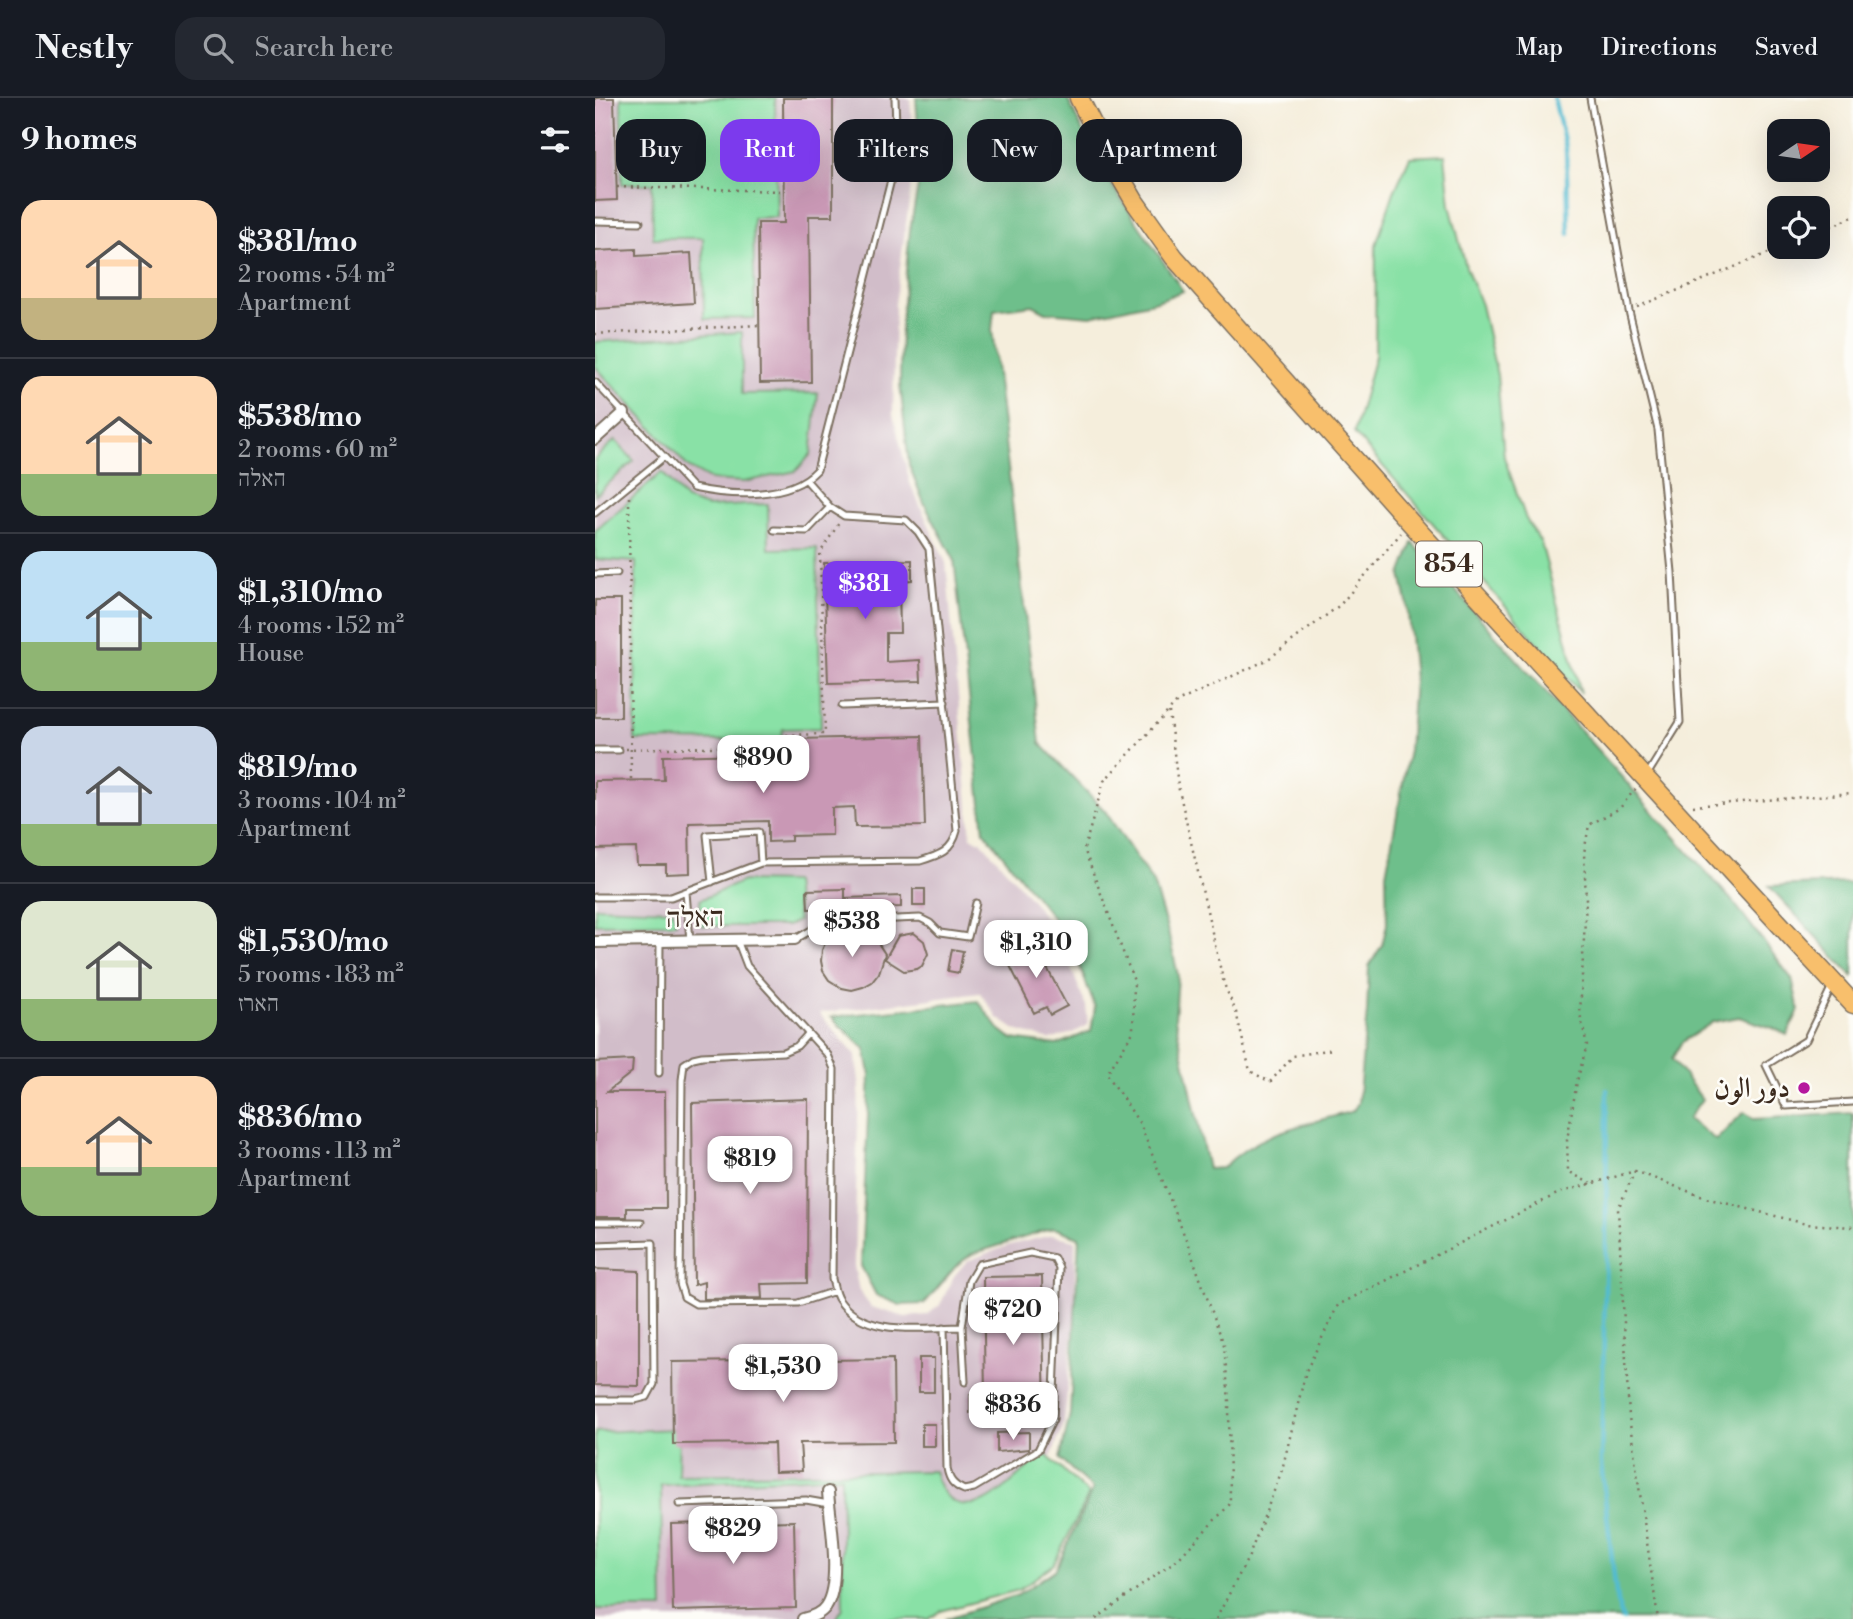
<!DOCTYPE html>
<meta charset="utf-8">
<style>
:root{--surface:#171b24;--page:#242831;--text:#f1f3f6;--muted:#9ea1a6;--line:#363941;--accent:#7c3aed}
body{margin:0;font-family:"Libre Bodoni",Amiri,"Frank Ruhl Libre",serif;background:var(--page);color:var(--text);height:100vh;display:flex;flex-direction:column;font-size:26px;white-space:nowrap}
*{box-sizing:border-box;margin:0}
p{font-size:23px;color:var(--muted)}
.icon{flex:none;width:38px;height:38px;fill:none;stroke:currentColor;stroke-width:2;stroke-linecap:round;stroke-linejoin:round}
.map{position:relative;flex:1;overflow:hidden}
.details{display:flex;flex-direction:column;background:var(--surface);width:595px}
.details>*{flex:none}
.top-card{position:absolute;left:21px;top:21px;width:665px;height:63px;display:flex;gap:14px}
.needle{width:46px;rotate:77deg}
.controls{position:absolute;left:1172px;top:21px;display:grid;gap:14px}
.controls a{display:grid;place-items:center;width:63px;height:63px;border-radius:14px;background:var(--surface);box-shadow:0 7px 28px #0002;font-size:35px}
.price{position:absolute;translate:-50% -60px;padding:0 16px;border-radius:14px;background:#fff;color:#222;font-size:23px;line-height:46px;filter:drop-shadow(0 2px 4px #0008)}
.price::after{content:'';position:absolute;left:50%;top:42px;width:21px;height:16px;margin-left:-10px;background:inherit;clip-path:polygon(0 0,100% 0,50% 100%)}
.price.active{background:var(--accent);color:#fff}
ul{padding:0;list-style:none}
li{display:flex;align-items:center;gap:21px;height:175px;padding:0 21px}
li+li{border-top:2px solid var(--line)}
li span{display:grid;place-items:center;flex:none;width:196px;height:140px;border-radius:21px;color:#555}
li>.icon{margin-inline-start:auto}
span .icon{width:84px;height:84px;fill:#fffc;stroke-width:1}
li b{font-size:30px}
h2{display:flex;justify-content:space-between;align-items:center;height:84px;padding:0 21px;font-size:30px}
.tag{padding:0 24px;border-radius:21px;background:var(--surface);box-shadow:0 7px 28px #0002;font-size:24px;line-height:63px}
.tag.active{background:var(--accent);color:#fff}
header{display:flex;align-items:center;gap:42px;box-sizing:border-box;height:98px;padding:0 35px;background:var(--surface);border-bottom:2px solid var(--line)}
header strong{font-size:33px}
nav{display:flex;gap:38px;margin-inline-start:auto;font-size:24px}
.search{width:490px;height:63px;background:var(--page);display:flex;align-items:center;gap:18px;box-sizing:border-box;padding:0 24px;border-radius:21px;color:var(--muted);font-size:26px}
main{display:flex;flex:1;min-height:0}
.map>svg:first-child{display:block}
.industrial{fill:#d1bdc9}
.green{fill:#89e1a6;stroke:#628662;stroke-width:2}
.forest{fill:#6ebf8b;stroke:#547454;stroke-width:2}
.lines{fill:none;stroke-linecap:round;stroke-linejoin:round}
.stream{stroke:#53bbd1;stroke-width:4.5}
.building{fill:#c998b5}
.lane-casing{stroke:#7c6f60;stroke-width:9}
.street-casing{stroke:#7c6f60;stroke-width:14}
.primary-casing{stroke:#7c6f60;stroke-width:21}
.path{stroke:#7c6f60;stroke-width:2.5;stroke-dasharray:2 5;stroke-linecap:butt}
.lane{stroke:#fff;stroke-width:5}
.street{stroke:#fff;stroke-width:10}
.primary{stroke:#f8bf6c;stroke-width:18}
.poi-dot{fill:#b5179e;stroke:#fdfcf7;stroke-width:2.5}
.labels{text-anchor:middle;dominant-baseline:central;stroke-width:5;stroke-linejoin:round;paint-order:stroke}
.shield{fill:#fdfcf7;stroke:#75695f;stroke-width:2}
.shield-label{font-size:26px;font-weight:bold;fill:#3b2a1e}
.street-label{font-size:28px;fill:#3b2a1e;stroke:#fdfcf7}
.poi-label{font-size:28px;font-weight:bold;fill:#3b2a1e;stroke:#fdfcf7;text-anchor:end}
</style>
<header>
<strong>Nestly</strong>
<div class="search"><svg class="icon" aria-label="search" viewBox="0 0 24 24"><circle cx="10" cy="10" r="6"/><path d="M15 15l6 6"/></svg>Search here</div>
<nav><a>Map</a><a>Directions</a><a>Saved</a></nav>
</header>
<main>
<section class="details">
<h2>9 homes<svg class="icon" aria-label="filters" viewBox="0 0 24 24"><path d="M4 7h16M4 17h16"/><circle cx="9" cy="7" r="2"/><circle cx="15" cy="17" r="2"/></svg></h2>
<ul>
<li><span style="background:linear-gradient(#ffd9b3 70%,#c2b280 0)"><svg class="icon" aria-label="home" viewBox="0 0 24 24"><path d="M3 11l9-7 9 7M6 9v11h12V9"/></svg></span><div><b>$381/mo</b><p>2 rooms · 54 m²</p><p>Apartment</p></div></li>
<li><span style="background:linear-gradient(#ffd9b3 70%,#8fb573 0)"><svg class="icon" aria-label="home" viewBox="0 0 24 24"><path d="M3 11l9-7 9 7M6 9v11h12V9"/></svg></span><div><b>$538/mo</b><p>2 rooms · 60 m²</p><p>האלה</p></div></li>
<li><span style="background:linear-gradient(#bfe0f5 65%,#8fb573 0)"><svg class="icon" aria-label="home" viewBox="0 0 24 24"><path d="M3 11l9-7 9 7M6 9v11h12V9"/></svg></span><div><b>$1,310/mo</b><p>4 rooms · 152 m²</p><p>House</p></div></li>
<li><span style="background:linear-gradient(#c9d6e8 70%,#8fb573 0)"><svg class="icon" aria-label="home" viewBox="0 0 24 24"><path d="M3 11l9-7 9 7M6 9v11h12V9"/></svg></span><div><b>$819/mo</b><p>3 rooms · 104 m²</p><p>Apartment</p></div></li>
<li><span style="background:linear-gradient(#dfe7d0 70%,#8fb573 0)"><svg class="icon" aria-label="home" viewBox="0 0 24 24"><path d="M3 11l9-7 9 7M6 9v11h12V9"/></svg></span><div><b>$1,530/mo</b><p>5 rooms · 183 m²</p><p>הארז</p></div></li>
<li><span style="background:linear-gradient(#ffd9b3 65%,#8fb573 0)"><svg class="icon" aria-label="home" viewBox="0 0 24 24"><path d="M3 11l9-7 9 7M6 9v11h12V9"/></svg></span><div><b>$836/mo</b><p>3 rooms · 113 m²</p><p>Apartment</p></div></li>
</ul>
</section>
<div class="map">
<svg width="1258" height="1521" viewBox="0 0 1258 1521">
<rect width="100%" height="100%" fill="#fdfcf7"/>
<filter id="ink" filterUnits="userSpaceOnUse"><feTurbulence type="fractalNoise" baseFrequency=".0143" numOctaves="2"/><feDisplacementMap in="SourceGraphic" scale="14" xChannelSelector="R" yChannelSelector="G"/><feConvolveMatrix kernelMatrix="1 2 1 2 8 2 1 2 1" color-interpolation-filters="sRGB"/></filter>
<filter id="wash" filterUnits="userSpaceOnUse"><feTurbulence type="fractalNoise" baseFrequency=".00686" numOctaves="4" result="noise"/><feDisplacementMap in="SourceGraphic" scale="28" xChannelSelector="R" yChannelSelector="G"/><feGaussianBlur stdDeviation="1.57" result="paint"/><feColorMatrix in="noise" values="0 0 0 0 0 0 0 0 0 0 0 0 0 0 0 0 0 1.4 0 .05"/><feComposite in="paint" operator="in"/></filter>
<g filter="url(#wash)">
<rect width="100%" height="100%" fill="#f5eedc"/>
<path class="industrial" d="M0 0H315L318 40 315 96 300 206 298 317 315 385 351 465 376 739 386 743 441 807 468 849 491 908 493 927 477 935 455 942 421 932 403 920 385 895 224 915 261 958 264 984 259 1168 264 1193 276 1209 310 1219 332 1217 345 1207 359 1178 372 1163 415 1147 457 1137 480 1142V1211L469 1326 457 1357 260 1514 247 1521H0Z"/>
<path class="green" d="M26 0H180L182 119 158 120 160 220 109 221 108 140H58L57 86H27Z
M850 57 855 107 871 169 886 207 902 277 909 359 931 421 946 445 986 595 759 335 780 258 781 147 799 94 815 59Z
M147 234V296L223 295 216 356 201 373 149 384 116 382 93 369 0 268V244Z
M20 342 39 363 0 397V361Z
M67 374 91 402 112 409 173 406 174 451 222 450 226 630 188 631 185 643 40 642 41 464 0 461V433Z
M148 783 199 784 203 823 192 828H107L105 802Z
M0 809 78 812 81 825 0 826Z
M84 1331 83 1377 339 1373C346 1398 359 1413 387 1404 403 1399 435 1367 449 1355L494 1396 459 1466 424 1492 346 1513 334 1521H241L248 1510 246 1378 66 1387 68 1511H0V1334Z"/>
<path class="forest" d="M321 0H472L506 71 588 193 562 203 496 218 451 214 438 207 399 212 397 232 445 645 510 713 558 785 573 834 583 877 580 921 613 1071 628 1070C663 1033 711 1027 758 1013L763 1005 772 914 774 868 787 847 792 826 791 776 814 652 819 582 812 504 806 477 818 445 1139 805 1197 881 1204 912 1192 937 1178 930 1144 919 1118 924 1086 945 1077 961 1107 1001 1093 1021 1121 1042 1149 1014 1159 1021 1258 1015V1521H350L423 1497 461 1471 498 1391 465 1361 475 1316 484 1139 459 1130 377 1156 361 1168 329 1206 305 1207 281 1197 266 1168 275 975 270 951 236 919 383 903 404 931 417 941 462 947 496 933 500 909 482 861 457 819 389 733 359 461 329 405 314 367 305 286 306 224 315 132 326 72Z
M1258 785V879L1174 788Z"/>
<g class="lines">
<path class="stream" d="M959 0 971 51 974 136
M1012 992 1011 1145 1006 1365 1022 1504 1028 1521"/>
</g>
<g id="blocks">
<path class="building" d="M0 0H19L22 102 0 103Z
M188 0H238V118H214L216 284 165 285 163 125H189Z
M41 151V158L96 155 99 205 0 211V153Z
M317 462V482L304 483 305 535H291V564L325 562 326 583 233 585 229 465Z
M0 502H26V619H0Z
M327 638 330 728 260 729 259 709 237 710V737L196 738V743L173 744V723L94 725 95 775 71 776V767H42L41 750 0 751V683L69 682 68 658 204 655 203 641Z
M250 791V800L306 798V809L213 811 212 792Z
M318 791H330V808H318Z
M259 830 270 833 279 839 290 856 284 875 277 884 268 889 257 892 247 890 234 882 228 873 226 863 227 852 231 843 239 835 249 831Z
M319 835 329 843 333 856 327 868 322 871 309 873 290 861 303 838Z
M439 845 472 908 455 917 451 909 439 915 411 860Z
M357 851 368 853 364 875 353 873Z
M38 962 37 974 12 994H70L71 1110H32V1119H0V964Z
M213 1001 212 1185 166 1186 167 1200 109 1201V1184L99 1187 97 1005Z
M0 1171 44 1173V1288L0 1287Z
M447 1178 450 1314 375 1315V1297L390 1296 388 1179Z
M324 1260H339V1294H324Z
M298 1261 299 1344 205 1345 207 1373 180 1374 179 1345 78 1346 77 1264Z
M327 1326H340V1348H327Z
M434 1334V1351L402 1354V1335Z
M199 1423 201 1510 78 1513 76 1426Z"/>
</g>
</g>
<g filter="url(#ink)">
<use href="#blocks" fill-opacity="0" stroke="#7c6f60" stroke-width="2"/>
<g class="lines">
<defs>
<path id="lane" d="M995 0 1034 213 1063 332 1077 474 1085 624 1052 677
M0 123 45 124
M0 284 98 390C135 398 194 402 222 372L297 78 302 56 300 0
M0 415 69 359
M179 432 212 433 235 409
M0 476 22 475
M247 608 350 604
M0 652H24
M117 784 112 737 164 734 166 765
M91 794 95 843
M0 799H76L166 765 325 763C345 757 357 753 362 733L334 451 323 434 311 422 249 418 235 409 212 383
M201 841 230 824 325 820 335 825 345 835 373 839 381 805
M142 842 152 868 233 957 239 971 237 1181C239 1188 240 1197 244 1202 270 1240 328 1229 367 1229L370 1284
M1237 888 1211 942 1171 967 1191 1008 1258 1004
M213 936 202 948 188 954 107 958 98 960 89 966 87 982 85 1186 89 1199 101 1206 203 1205 240 1193
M64 975 65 843
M0 1124H46
M0 1147 58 1145 59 1286 52 1299 40 1302H0
M349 1229 352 1370C354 1382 358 1387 369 1392L379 1390 443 1352 458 1321 464 1170 459 1160 435 1155 384 1166 374 1183 367 1229
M84 1406 211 1402 234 1406"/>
<path id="street" d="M0 341 29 315
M0 844 200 841
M208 1521C217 1519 226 1516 231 1508 247 1483 235 1423 233 1394"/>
<path id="primary" d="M484 0 516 63 540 104 579 159 815 424 1258 906"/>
</defs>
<use href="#lane" class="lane-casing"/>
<use href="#street" class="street-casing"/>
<use href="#primary" class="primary-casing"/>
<path class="path" d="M22 89 189 93
M1223 134 1258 119
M1042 209 1188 149
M0 236 164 227
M34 399 36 683
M574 614 583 688 629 886 641 914 655 973 675 984 698 958 738 951
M31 651 193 647 189 637 230 636 225 455 244 425
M1098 708 1258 695
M1040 1073 1023 1111 1034 1319 1063 1521
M996 1086 973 1073 972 1042 982 983 992 947 985 916 991 802 989 755 994 727 1025 710 1041 690
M501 1521 584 1460 635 1406 634 1303 629 1247 592 1144 545 1026 512 976 538 934 539 883 489 751 509 683 582 604 672 562 745 507 806 435
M621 1521 654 1458 687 1372 711 1273 743 1207 964 1095 1040 1073 1111 1100 1211 1126 1258 1129"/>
<use href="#lane" class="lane"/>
<use href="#street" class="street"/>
<use href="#primary" class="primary"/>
</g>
</g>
<circle class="poi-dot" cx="1209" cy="990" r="7"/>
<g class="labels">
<rect class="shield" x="821" y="443.5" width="66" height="45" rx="5"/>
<g class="shield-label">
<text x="854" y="466">854</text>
</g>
<g class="street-label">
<text transform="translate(100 820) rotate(-1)">האלה</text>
</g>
<g class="poi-label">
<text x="1195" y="990">دور الون</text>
</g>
</g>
</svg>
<div class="controls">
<a><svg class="needle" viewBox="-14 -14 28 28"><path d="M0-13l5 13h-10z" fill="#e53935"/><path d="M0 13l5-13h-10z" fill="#9ea1a6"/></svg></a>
<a><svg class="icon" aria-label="locate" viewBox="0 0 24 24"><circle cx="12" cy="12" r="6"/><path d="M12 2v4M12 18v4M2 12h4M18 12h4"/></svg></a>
</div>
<b class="price active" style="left:270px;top:523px">$381</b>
<b class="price" style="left:168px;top:697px">$890</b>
<b class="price" style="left:257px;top:861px">$538</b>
<b class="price" style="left:441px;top:882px">$1,310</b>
<b class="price" style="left:155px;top:1098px">$819</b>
<b class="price" style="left:418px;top:1249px">$720</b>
<b class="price" style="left:188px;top:1306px">$1,530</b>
<b class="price" style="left:418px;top:1344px">$836</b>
<b class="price" style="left:138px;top:1468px">$829</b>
<div class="top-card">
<a class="tag">Buy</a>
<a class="tag active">Rent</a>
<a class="tag">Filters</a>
<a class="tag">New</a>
<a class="tag">Apartment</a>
</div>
</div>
</main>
